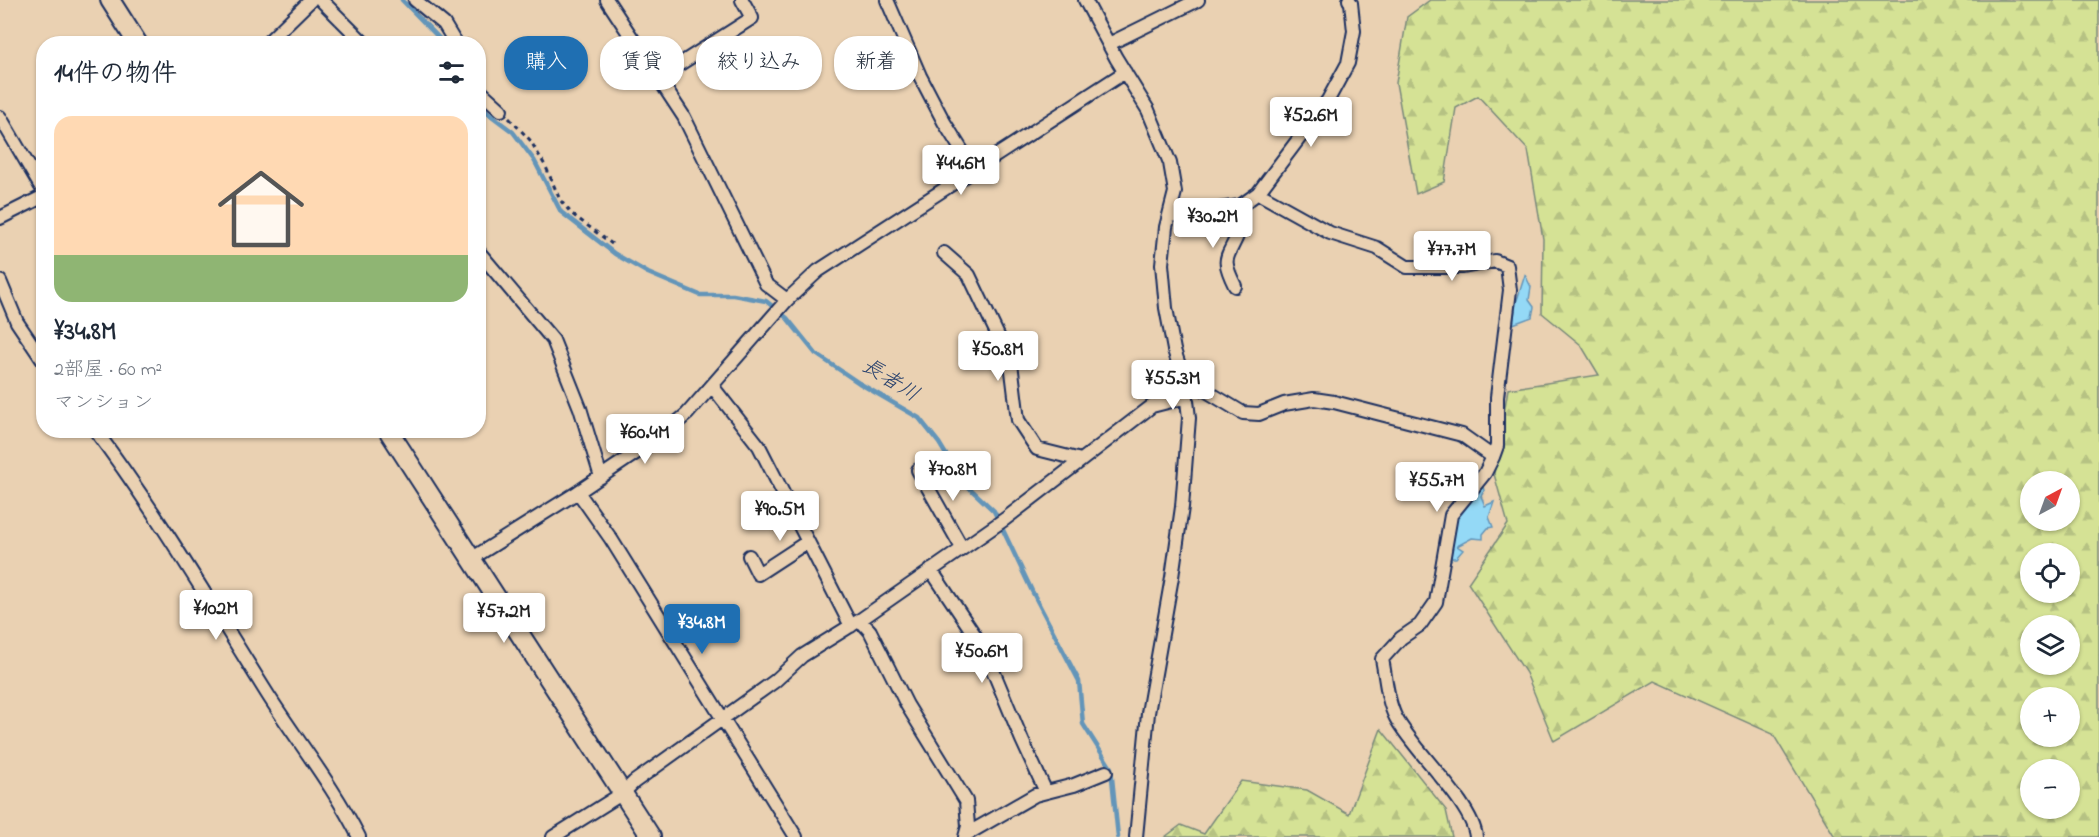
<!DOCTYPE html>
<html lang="ja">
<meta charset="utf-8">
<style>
:root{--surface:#fff;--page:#f6f6f7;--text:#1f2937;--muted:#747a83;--line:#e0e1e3;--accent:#1f6fb2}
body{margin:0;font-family:"Indie Flower","Klee One",sans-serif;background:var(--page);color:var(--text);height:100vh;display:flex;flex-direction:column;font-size:22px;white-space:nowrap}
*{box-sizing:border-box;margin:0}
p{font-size:20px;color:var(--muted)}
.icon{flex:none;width:33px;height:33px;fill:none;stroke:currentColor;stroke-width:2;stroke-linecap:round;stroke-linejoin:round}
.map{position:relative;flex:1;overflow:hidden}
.drawer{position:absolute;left:36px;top:36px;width:450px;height:402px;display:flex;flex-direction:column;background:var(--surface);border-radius:24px;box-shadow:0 2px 4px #0004}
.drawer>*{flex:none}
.guide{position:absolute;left:504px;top:36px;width:570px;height:54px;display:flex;gap:12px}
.needle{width:39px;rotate:41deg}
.buttons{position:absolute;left:2020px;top:471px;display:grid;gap:12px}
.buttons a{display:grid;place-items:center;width:60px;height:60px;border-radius:50%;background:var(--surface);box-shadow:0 2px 4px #0004;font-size:30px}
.price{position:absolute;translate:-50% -51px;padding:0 14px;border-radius:6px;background:#fff;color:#222;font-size:20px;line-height:39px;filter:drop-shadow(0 2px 3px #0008)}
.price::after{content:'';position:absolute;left:50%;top:36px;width:18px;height:14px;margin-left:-9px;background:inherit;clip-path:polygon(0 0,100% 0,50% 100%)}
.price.selected{background:var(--accent);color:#fff}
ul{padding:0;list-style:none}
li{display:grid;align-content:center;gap:12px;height:318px;padding:0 18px}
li+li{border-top:2px solid var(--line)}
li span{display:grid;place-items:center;height:186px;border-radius:18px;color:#555}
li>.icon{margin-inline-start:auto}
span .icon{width:108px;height:108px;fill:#fffc;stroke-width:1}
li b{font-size:26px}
h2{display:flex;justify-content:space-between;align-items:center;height:72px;padding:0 18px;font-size:26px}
.chip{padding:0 21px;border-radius:24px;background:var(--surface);box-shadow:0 2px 4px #0004;font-size:21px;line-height:54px}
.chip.selected{background:var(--accent);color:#fff}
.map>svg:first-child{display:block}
.forest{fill:url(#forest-firs);stroke:#78887a;stroke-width:1.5;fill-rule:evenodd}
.water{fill:#94d9f6;stroke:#6495b9;stroke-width:1.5}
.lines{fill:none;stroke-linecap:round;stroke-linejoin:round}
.stream{stroke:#6495b9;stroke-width:4.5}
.street-casing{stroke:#1b2f5e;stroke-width:16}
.secondary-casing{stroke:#1b2f5e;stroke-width:22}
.path{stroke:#1b2f5e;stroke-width:3;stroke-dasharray:4.5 4.5;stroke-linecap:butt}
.street{stroke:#ead1b2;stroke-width:12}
.secondary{stroke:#ead1b2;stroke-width:18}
.labels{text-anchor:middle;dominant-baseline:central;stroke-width:4.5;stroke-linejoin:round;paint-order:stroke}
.water-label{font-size:21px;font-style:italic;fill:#27406d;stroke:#ead1b2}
</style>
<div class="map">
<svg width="2099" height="837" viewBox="0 0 2099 837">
<defs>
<pattern id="forest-firs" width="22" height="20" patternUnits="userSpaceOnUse" patternTransform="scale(1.5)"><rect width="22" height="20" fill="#d5e295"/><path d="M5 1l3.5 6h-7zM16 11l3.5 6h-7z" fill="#b6c283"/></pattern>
</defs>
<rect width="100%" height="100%" fill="#ead1b2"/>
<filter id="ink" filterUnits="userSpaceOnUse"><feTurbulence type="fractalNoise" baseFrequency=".0167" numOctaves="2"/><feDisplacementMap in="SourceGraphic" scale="12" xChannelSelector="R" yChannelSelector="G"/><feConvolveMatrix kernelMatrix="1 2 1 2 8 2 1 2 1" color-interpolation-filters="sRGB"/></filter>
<g filter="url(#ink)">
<path class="forest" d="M1430 0H2099V837H1835L1773 734 1655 681 1554 741 1526 673 1468 583 1508 524 1494 474 1508 389 1599 375 1581 345 1542 313 1543 239 1528 150 1478 96 1456 108 1444 182 1416 194 1396 83 1407 17ZM2031 482H2070V520H2031ZM2031 554H2070V592H2031ZM2031 626H2070V664H2031ZM2031 698H2070V736H2031ZM2031 770H2070V808H2031Z
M1381 729 1446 810 1452 837H1165L1181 825 1204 834 1241 781 1307 790 1349 814Z"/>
<path class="water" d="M1525 275 1531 287 1529 300 1534 307 1532 317 1513 324 1516 303Z
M1483 486 1484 491 1481 496 1485 506 1494 502 1489 517 1493 527 1488 528 1483 534V539L1472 538 1457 546 1463 550 1456 558H1452L1448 565 1457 517Z"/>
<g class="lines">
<path class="stream" d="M402 0 440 39 442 44
M478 102 489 114 513 132 534 160 561 212 615 254 648 273 700 295H733L766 301 787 318 816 354 859 383 919 418 939 443 962 481 994 511 1032 591 1079 681 1083 724 1111 768 1118 837"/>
<defs>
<path id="street" d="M321 0 365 44
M415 0 444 24 456 44
M607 0 684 117 766 284 787 300
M887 0 920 76 944 122 974 170
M1085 0 1116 58 1148 110 1170 163 1175 192 1166 227 1162 264 1166 308 1174 350 1185 383 1189 418 1182 507 1172 577 1148 713 1136 837
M266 44 311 0
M1109 44 1198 0
M658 78 752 18 742 0
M478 89 501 110
M0 117 44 192
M1258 193 1330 233 1377 248 1407 267H1463L1495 261 1507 266 1510 290 1497 397V446L1493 457
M1169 216 1240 206 1258 193 1328 100 1348 63 1354 31 1351 3 1349 0
M0 218 44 196
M478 251 553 340 580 408 601 477
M944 253 969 275 1011 363 1018 420 1037 449 1081 460
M0 281 17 322 44 362
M1235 286C1219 254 1229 259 1239 231 1242 224 1240 214 1240 206
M1185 383 1203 389 1243 413 1259 414 1284 404 1314 399 1334 402 1462 435 1493 457 1485 473 1451 515 1436 602 1420 625 1401 638 1382 659C1386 678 1387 701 1396 718 1413 750 1473 804 1476 837
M712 386 759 446 851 626
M95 430C158 514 212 606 268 695 298 742 334 787 359 837
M918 470 962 548
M578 492 611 539 796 837
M749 556 758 574 807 542
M471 559 578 492 661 436 687 414 787 300 818 271 1125 72
M931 570 984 649 1022 740 1046 792
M860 620 870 631 907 705 966 801 968 826 965 837
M967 834 1035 795 1074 785 1106 772
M553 837 623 793 634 782 775 681 802 656 860 620 1005 519 1152 406 1187 397"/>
<path id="secondary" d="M110 0 138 44
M388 430 651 837"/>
</defs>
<use href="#street" class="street-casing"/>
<use href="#secondary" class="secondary-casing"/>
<path class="path" d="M509 118 530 140 546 167 560 200 572 214 612 244"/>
<use href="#street" class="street"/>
<use href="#secondary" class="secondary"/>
</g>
</g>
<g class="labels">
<g class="water-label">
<text transform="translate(890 381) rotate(32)">長者川</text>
</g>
</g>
</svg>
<div class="buttons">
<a><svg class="needle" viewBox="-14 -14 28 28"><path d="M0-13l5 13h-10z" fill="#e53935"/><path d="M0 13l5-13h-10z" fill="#747a83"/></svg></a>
<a><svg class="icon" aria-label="locate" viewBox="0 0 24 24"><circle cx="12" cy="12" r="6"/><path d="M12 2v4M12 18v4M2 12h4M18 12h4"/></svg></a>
<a><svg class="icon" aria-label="layers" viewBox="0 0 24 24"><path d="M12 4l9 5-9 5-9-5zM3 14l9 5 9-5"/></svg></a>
<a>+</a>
<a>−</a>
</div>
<b class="price" style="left:1311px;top:148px">¥52.6M</b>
<b class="price" style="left:961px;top:196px">¥44.6M</b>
<b class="price" style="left:1213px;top:249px">¥30.2M</b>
<b class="price" style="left:1452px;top:282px">¥77.7M</b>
<b class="price" style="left:998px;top:382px">¥50.8M</b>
<b class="price" style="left:1173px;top:411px">¥55.3M</b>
<b class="price" style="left:645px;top:465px">¥60.4M</b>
<b class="price" style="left:953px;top:502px">¥70.8M</b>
<b class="price" style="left:1437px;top:513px">¥55.7M</b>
<b class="price" style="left:780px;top:542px">¥90.5M</b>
<b class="price" style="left:216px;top:641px">¥102M</b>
<b class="price" style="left:504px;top:644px">¥57.2M</b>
<b class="price selected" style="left:702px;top:655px">¥34.8M</b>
<b class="price" style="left:982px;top:684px">¥50.6M</b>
<div class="guide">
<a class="chip selected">購入</a>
<a class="chip">賃貸</a>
<a class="chip">絞り込み</a>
<a class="chip">新着</a>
</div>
<section class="drawer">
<h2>14件の物件<svg class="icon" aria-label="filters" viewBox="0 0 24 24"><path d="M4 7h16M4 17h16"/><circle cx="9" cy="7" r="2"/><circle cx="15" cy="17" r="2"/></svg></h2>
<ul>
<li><span style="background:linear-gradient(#ffd9b3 75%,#8fb573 0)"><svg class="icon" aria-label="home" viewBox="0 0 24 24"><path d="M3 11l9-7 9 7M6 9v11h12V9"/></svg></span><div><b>¥34.8M</b><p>2部屋 · 60 m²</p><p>マンション</p></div></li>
</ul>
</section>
</div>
